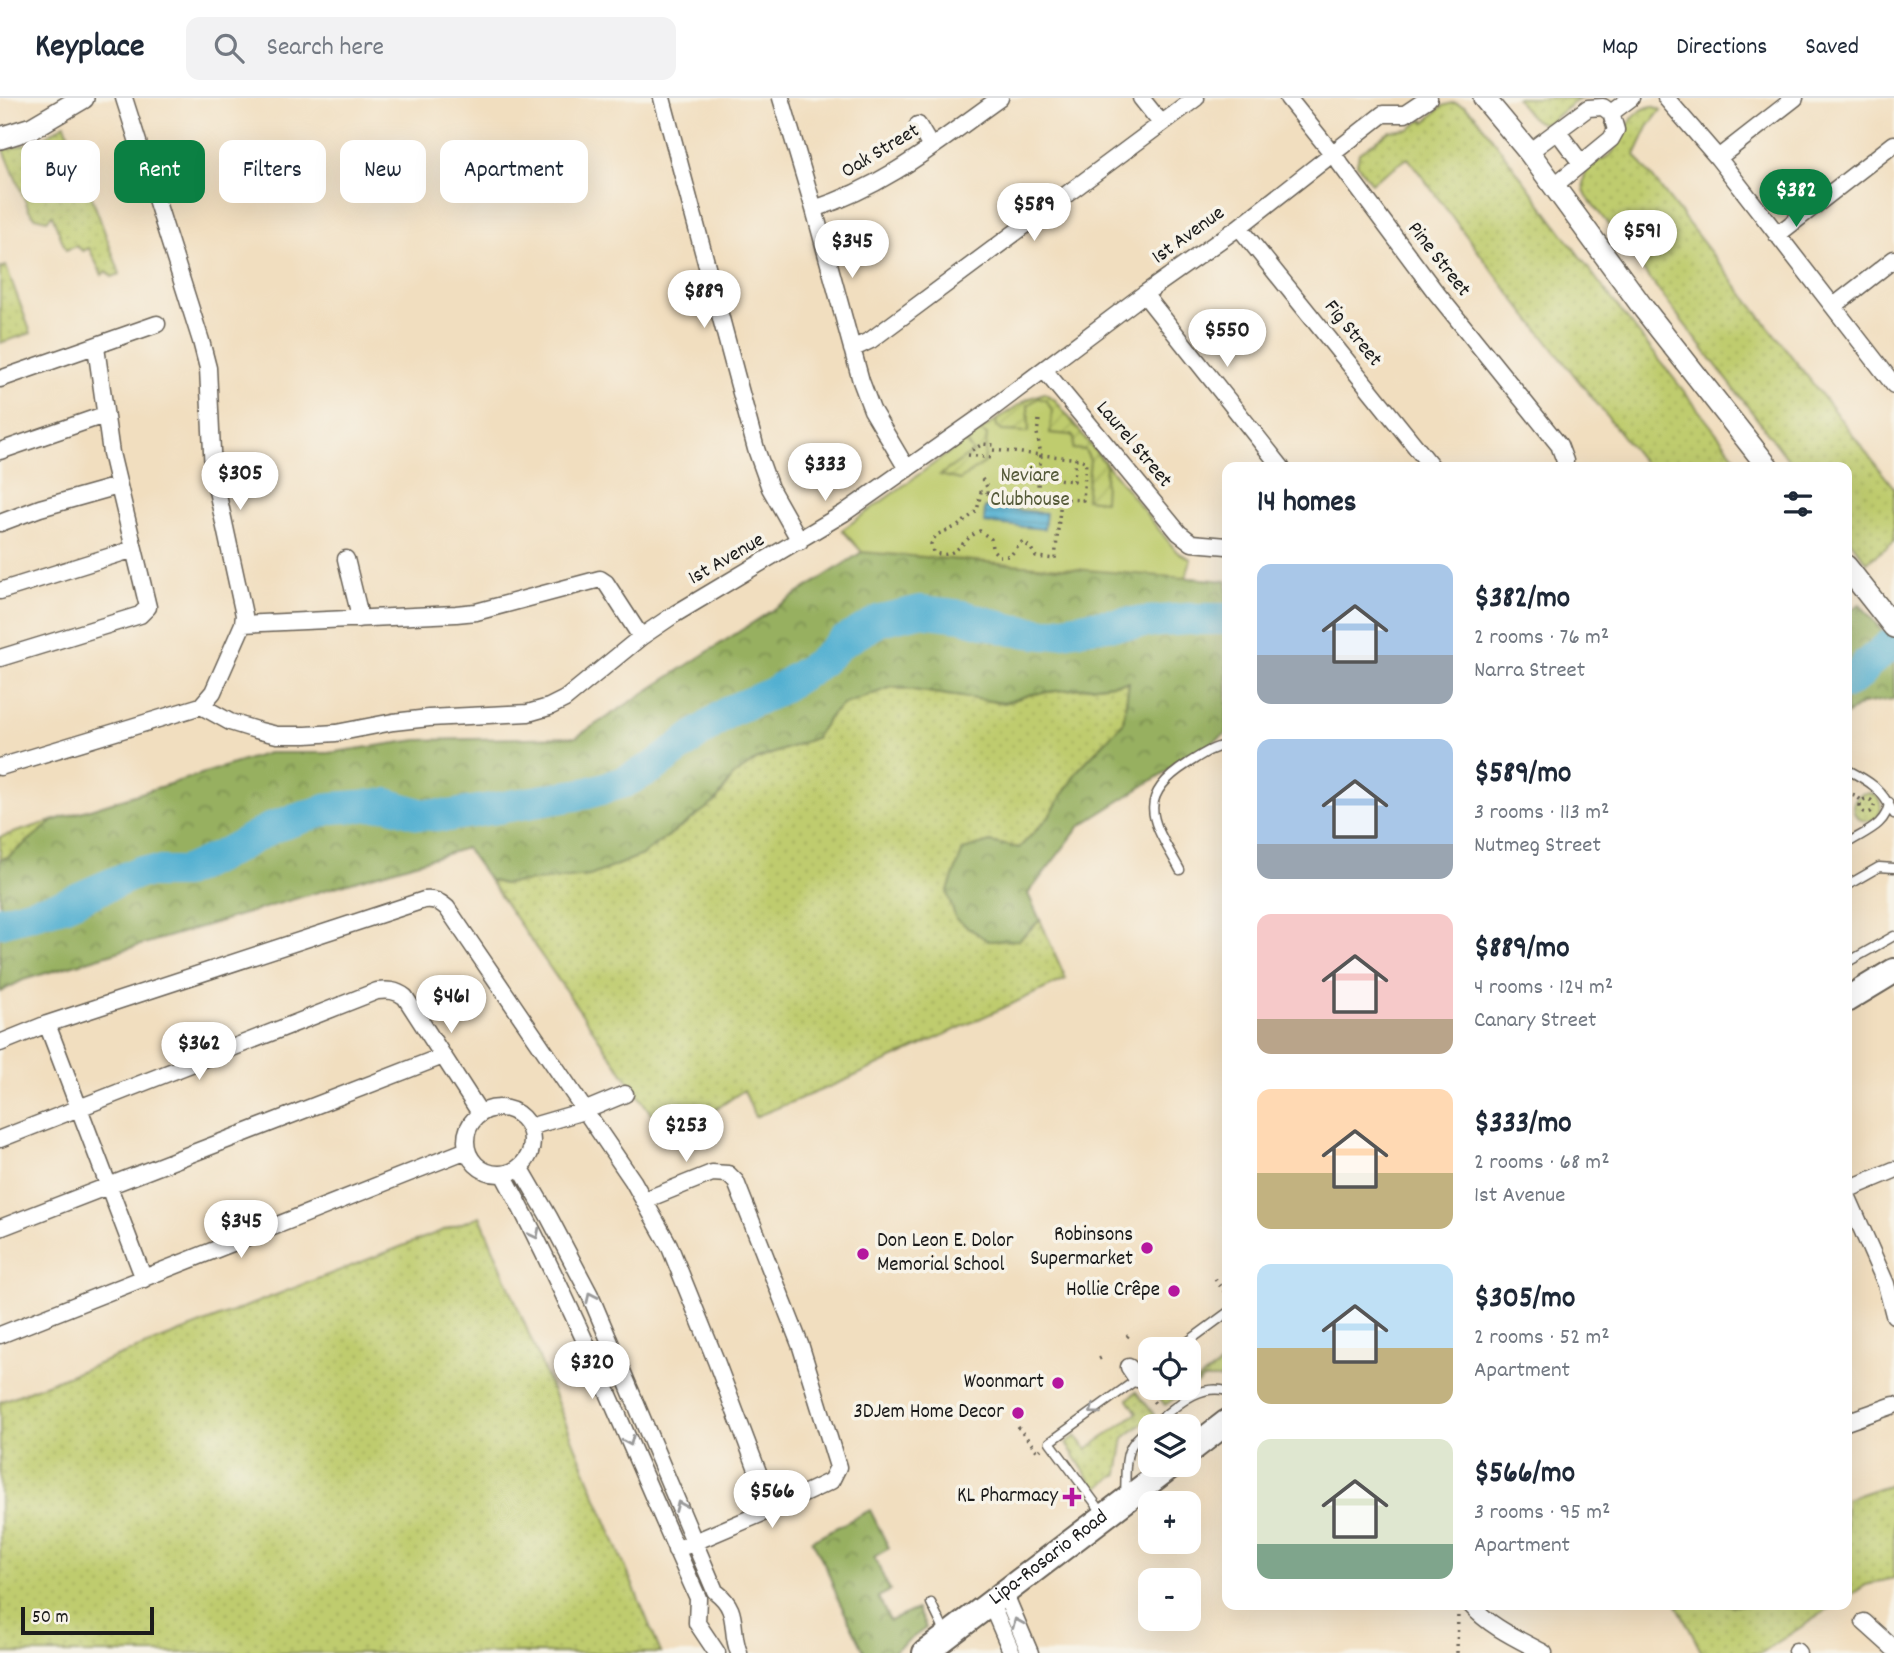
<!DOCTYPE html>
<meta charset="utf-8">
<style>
:root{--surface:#fff;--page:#f2f2f3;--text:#1f2937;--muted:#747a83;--line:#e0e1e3;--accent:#0b8043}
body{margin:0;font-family:Dekko,sans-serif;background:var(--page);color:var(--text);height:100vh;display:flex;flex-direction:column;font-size:26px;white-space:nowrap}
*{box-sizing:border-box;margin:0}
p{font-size:23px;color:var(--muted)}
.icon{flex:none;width:38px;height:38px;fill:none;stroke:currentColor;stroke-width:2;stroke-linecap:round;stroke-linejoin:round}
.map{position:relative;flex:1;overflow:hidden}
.panel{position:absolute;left:1222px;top:364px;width:630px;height:1148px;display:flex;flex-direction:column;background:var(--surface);border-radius:14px;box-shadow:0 7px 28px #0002}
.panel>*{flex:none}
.hud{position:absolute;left:21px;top:42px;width:665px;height:63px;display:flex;gap:14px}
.buttons{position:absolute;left:1138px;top:1239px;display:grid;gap:14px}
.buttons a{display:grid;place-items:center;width:63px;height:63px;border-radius:14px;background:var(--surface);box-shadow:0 7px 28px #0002;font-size:35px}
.scale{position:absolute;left:21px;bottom:18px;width:133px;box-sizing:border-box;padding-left:7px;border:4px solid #1c1c1c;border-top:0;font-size:19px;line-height:24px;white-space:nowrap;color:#1c1c1c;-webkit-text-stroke:5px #f7f3e8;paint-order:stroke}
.price{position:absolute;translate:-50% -60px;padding:0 16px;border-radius:24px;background:#fff;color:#222;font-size:23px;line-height:46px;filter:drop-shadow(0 2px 4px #0008)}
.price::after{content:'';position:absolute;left:50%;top:42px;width:21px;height:16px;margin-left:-10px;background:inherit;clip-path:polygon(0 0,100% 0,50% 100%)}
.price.current{background:var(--accent);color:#fff}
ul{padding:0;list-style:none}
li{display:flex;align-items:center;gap:21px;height:175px;padding:0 35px}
li span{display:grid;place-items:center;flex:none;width:196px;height:140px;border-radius:14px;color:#555}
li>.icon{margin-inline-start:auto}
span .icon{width:84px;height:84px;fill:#fffc;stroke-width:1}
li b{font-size:30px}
h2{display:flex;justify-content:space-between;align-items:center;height:84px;padding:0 35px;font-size:30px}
.pill{padding:0 24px;border-radius:14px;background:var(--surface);box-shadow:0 7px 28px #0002;font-size:24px;line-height:63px}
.pill.current{background:var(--accent);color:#fff}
header{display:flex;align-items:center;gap:42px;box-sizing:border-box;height:98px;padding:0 35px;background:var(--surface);border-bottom:2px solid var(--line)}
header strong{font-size:33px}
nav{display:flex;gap:38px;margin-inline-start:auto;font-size:24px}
.search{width:490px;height:63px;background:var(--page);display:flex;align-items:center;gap:18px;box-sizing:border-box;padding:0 24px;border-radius:14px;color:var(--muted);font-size:26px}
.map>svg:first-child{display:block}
.grass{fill:url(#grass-dots);stroke:#6e7445;stroke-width:2}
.forest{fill:url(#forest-crowns);stroke:#5a663e;stroke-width:2}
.park{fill:#bfcc6e;stroke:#6e7445;stroke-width:2}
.garden{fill:url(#garden-furrows);stroke:#6e7445;stroke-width:2}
.water{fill:url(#water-rules);stroke:#376676;stroke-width:2}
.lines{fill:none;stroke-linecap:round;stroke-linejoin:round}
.river{stroke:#52b0d1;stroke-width:32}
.lane-casing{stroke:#676055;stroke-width:11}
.street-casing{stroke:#676055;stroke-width:19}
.secondary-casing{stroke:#676055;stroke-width:24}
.primary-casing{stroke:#676055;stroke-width:28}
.path{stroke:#676055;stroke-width:3.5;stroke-dasharray:2 5;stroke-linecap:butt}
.lane{stroke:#fff;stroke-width:8}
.street{stroke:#fff;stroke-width:16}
.secondary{stroke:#fff;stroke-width:21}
.primary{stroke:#fff;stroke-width:24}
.oneway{stroke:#999}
.poi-dot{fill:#b5179e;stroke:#f7f3e8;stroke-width:2.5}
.labels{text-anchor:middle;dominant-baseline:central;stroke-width:7;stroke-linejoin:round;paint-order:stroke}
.street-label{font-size:21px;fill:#1c1c1c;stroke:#f7f3e8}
.park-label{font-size:21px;fill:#555a39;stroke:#f7f3e8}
.poi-label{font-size:21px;fill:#1c1c1c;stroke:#f7f3e8;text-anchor:end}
</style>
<header>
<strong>Keyplace</strong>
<div class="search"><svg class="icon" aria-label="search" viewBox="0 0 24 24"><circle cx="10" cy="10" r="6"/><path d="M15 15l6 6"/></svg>Search here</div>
<nav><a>Map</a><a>Directions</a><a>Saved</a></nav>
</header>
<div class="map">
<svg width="1894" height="1555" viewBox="0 0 1894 1555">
<defs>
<pattern id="grass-dots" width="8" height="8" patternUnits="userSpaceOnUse" patternTransform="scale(1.75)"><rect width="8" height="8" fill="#bfcc6e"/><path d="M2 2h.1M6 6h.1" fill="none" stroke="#a4af5f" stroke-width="1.8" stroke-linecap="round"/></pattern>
<pattern id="forest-crowns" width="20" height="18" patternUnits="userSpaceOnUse" patternTransform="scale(1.75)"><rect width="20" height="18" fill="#97b061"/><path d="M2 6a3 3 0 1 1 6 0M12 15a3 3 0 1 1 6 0" fill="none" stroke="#7a8e4f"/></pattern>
<pattern id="garden-furrows" width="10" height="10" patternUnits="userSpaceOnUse" patternTransform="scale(1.75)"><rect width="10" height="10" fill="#bfcc6e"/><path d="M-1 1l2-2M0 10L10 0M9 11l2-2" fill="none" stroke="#a4af5f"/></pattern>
<pattern id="water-rules" width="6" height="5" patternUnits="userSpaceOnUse" patternTransform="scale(1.75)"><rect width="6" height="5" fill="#52b0d1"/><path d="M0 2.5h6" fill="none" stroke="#438ea9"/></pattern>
</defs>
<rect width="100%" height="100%" fill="#f7f3e8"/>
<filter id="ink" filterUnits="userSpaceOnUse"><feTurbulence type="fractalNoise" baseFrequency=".0143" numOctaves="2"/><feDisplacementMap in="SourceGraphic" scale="14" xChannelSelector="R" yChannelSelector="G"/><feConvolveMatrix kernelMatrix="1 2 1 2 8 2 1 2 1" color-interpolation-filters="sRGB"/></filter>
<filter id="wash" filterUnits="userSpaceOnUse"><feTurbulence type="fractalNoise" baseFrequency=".00686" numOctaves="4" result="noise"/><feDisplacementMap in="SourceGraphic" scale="28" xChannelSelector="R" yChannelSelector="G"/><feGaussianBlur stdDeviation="1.57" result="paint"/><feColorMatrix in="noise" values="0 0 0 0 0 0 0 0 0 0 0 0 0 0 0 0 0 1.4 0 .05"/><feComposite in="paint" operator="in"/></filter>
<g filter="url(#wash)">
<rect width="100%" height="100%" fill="#f1debf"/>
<path class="grass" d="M1516 0H1582C1550 15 1548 48 1516 0Z
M1455 5 1465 8 1475 17 1604 191 1743 369H1647L1510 196 1408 60 1371 85 1357 66 1359 55 1390 33 1410 31 1423 21 1425 24C1438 15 1437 7 1455 5Z
M1652 8 1661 12 1648 29 1635 57 1894 390V444L1867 464 1846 437V369H1794L1587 99C1583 91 1582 81 1587 73 1593 62 1604 63 1612 55 1628 39 1624 15 1652 8Z
M65 26 120 176 112 179 106 173 102 177 89 150 83 153 76 148 66 152 52 117 47 122 35 119 29 112 4 52 40 42Z
M6 168 31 235 0 245V170Z
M1129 584 1123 625 1078 672 1048 720 1019 750 990 744 1019 842 1040 822 1066 881 846 982 755 1019 744 992 670 1043 489 782 503 786 545 781 715 704 734 677 758 661 815 640 832 616 842 607 892 589 1004 605 1032 596Z
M1853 709a14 14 0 1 1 28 0a14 14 0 1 1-28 0Z
M55 722 8 759 0 762V739Z
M480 1118 661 1555H0V1304Z
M1227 1262V1281H1204L1165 1307 1152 1290 1185 1291Z
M1136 1294 1154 1316 1124 1340 1118 1376 1096 1391 1066 1345 1076 1338 1087 1351 1137 1315 1128 1301Z
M1894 1385V1480L1866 1487 1846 1500V1401Z
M1677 1507H1835L1761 1555H1702Z"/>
<path class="forest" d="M862 454 1227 483V635L1080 728 1028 796 1040 822 1019 842 988 843 956 821 947 795 963 752 990 744 1019 750 1048 720 1078 672 1123 625 1129 584 1032 596 1004 605 892 589 842 607 832 616 815 640 758 661 734 677 715 704 642 757 590 778 503 786 489 782 466 750 23 882 0 894V762L8 759 55 722 268 655H328L417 642 576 639Z
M1860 506 1894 548V601L1862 606 1846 617V514Z
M870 1412 889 1450 874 1459 890 1493 878 1499 890 1523 917 1511 926 1530 891 1555H865L838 1501 826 1469 812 1442Z"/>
<path class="park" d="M1044 295 1055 302 1177 454 1191 461 1186 480 862 454 842 432 965 343 1028 301Z"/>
<path class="garden" d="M1044 295 1055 302 1106 367 1104 403 1086 401 1090 362 1085 352 1073 351 1074 340 1071 337 1050 335 1052 312 1046 302 1038 300 1028 307 1029 334 1002 333 997 328 996 322 1028 301Z
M980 333 987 337 984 365 960 382 940 377 973 354 965 343Z"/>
<path class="water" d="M985 409 1046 415 1044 431 984 425Z"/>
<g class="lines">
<path class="river" d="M1846 585 1858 578 1867 566 1894 544
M0 824 63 807 139 774H184L222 757 273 729 332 710 387 706 420 716 448 718 588 695 624 684 655 668 729 613 773 595 818 566 841 545 880 522 920 513 962 518 1012 532 1046 536 1092 528 1188 521H1227"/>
</g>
</g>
<g filter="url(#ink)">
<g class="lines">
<defs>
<path id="lane" d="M1846 671C1871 684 1881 690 1894 716
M1846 746C1864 734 1887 728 1889 704
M1180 772C1155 726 1132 701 1187 666 1200 658 1212 649 1227 647
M1846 788 1879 769 1894 770
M1846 865 1894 838
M1178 1251 1227 1215
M1151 1328C1174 1311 1196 1285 1227 1293
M1125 1397C1127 1364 1120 1351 1150 1329
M1104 1417 1050 1344 1150 1272
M931 1505 946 1536"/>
<path id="street" d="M662 0 756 351 770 390 800 443
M781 0 814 111 861 283 872 312 907 371
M1141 0 1161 25
M1288 0 1332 55 1434 192 1559 347 1565 363 1564 369
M1666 0 1718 60 1894 287
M1611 15 1631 0
M1383 16H1405L1429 0
M918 27 931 49
M1557 33 1581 65
M1529 54 1588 10 1603 9 1611 15 1616 32 1611 41 1555 87
M1718 60 1795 0
M814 111C888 87 938 44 1000 0
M1239 129 1432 369
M1777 137 1894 46
M1144 196 1281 369
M1834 208 1894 161
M852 251 871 242 1196 0
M1045 273 1179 435 1192 445 1227 448
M0 281 157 226
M0 353 104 317
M0 425 40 410 118 388
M346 461 358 510V521
M0 493 134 451
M243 526 456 516 476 514 600 481 606 485 641 539
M0 560 140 517 148 509 111 355 96 249
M201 608 230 624 256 632 277 637H306L336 635 393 624 429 620 528 615 549 609 565 601 641 539 675 516 844 415 982 318 1144 196 1239 129 1383 16
M0 669 201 608 213 594 243 526 244 517 213 374 208 270 201 243 124 0
M47 926 144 1181
M0 945 47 926 424 802C434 801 439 803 447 810L633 1083 669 1147 716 1263 772 1411
M466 1043a33 33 0 1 1 66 0a33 33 0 1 1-66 0Z
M529 1029 584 1013 625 996
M0 1041 377 893C388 892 396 892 405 899L480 1015
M520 1069 549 1119 590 1197 715 1493C741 1513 729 1530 739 1555
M503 1076C577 1213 634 1358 698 1500L697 1525 717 1555
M1846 1092 1894 1072
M1846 1095 1886 1186 1894 1217
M645 1102 712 1075 728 1076 736 1084 801 1249 838 1369 831 1383 772 1411 676 1452
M0 1130 443 958
M0 1237 467 1052
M1129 1269 1137 1281
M1846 1324 1894 1307
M1005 1496 1030 1555
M991 1506 1012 1555
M1471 1507C1490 1529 1518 1541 1544 1555
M1864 1524 1894 1551
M1796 1553 1798 1555"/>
<path id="secondary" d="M1484 0 1529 54 1644 211 1768 369
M0 40 32 30 83 0
M1846 468 1894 529"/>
<g id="primary">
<path d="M1846 902 1894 873"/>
<path d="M1188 1354 1227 1324"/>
<path id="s1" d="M925 1555 1172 1367"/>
</g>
</defs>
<use href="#lane" class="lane-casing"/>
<use href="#street" class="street-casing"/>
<use href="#secondary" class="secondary-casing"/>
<use href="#primary" class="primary-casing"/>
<path class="path" d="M1039 322 1037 335 1041 357 1081 361 1086 364 1083 402 1061 401
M972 352 983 346 994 347
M993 352 1041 357 1037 398
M968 357 993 360
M1039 379 1074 383 1076 360
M982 381 987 389V395L981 394 977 413 958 428 936 437 931 446 933 454C956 464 962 440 980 433L991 441 992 451 999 458H1010L1022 444 1030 449 1036 459 1055 461 1061 401 987 395
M1846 695 1855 697 1862 703
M1860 708a7 7 0 1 1 14 0a7 7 0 1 1-14 0Z
M1215 1181 1227 1197
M1127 1239 1129 1237
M1099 1261 1101 1260
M1145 1292 1157 1308
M1018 1329 1038 1354 1041 1351
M1457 1555 1458 1515"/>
<use href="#lane" class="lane"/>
<use href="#street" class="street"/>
<use href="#secondary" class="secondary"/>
<use href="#primary" class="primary"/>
</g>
<defs><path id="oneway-chevron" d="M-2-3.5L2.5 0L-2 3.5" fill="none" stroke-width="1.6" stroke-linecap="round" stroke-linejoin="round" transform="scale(1.75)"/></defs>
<g class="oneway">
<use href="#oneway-chevron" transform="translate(535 1136) rotate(63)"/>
<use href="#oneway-chevron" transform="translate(591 1199) rotate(-115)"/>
<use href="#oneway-chevron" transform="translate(1094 1312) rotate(144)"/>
<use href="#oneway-chevron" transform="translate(629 1343) rotate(67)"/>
<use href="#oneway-chevron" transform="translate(680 1408) rotate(-113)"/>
<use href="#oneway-chevron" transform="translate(1017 1525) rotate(-113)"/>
</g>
</g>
<g class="poi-dot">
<circle cx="1147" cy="1150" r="7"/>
<circle cx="863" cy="1156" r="7"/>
<circle cx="1174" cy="1193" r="7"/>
<circle cx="1058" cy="1285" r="7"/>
<circle cx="1018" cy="1315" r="7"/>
<path d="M1068.5 1388.5h7v7h7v7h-7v7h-7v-7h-7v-7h7z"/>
</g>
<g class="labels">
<g class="street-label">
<text transform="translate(881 54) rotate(-31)">Oak Street</text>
<text transform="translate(1189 138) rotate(-36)">1st Avenue</text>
<text transform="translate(1438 162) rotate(52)">Pine Street</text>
<text transform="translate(1352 236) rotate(51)">Fig Street</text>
<text transform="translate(1133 347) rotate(50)">Laurel Street</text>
<text transform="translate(727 462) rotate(-30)">1st Avenue</text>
<text stroke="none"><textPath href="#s1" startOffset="156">Lipa-Rosario Road</textPath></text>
</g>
<g class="park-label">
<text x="1030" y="379">Neviare<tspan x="1030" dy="24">Clubhouse</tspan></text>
</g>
<g class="poi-label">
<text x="1133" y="1138">Robinsons<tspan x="1133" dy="24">Supermarket</tspan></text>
<text x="877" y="1144" text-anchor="start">Don Leon E. Dolor<tspan x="877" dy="24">Memorial School</tspan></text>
<text x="1160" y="1193">Hollie Crêpe</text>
<text x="1044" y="1285">Woonmart</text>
<text x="1004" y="1315">3DJem Home Decor</text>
<text x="1058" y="1399">KL Pharmacy</text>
</g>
</g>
</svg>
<div class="buttons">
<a><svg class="icon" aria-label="locate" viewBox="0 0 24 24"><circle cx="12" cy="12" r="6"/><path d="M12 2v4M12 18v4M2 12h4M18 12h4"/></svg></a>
<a><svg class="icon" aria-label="layers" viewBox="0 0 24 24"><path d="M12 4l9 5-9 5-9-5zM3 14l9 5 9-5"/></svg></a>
<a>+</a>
<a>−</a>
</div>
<div class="scale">50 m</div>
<b class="price current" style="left:1796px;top:131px">$382</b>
<b class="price" style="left:1034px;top:145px">$589</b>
<b class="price" style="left:1642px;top:172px">$591</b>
<b class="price" style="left:852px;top:182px">$345</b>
<b class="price" style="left:704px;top:232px">$889</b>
<b class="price" style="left:1227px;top:271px">$550</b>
<b class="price" style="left:825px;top:405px">$333</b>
<b class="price" style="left:240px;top:414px">$305</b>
<b class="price" style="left:451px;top:937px">$461</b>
<b class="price" style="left:199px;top:984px">$362</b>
<b class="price" style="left:686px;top:1066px">$253</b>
<b class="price" style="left:241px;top:1162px">$345</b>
<b class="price" style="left:592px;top:1303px">$320</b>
<b class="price" style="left:772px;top:1432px">$566</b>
<div class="hud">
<a class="pill">Buy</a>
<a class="pill current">Rent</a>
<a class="pill">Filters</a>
<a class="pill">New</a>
<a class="pill">Apartment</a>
</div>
<section class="panel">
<h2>14 homes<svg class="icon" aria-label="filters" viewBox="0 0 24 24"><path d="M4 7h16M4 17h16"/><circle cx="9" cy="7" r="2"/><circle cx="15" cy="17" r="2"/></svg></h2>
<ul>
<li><span style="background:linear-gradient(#a9c7e8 65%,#9aa5b1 0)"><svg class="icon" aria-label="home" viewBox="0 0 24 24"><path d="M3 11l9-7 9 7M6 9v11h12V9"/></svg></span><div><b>$382/mo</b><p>2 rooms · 76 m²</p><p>Narra Street</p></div></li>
<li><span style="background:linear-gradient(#a9c7e8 75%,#9aa5b1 0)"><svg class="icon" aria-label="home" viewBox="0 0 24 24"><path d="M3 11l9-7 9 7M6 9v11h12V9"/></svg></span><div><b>$589/mo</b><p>3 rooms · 113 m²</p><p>Nutmeg Street</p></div></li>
<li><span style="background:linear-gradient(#f6c9c9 75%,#b9a48a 0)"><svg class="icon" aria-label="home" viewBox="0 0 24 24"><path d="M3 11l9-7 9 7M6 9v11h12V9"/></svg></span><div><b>$889/mo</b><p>4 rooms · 124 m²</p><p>Canary Street</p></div></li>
<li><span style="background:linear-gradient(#ffd9b3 60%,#c2b280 0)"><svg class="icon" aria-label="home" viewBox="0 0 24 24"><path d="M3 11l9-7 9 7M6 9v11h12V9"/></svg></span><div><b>$333/mo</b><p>2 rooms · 68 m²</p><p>1st Avenue</p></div></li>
<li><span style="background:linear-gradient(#bfe0f5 60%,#c2b280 0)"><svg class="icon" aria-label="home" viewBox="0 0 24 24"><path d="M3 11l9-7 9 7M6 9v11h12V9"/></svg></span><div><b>$305/mo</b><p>2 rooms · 52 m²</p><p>Apartment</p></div></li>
<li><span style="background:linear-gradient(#dfe7d0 75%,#7fa58c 0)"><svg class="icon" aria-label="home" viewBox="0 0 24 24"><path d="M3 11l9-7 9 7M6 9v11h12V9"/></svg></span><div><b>$566/mo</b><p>3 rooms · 95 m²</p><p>Apartment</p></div></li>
</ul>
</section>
</div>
